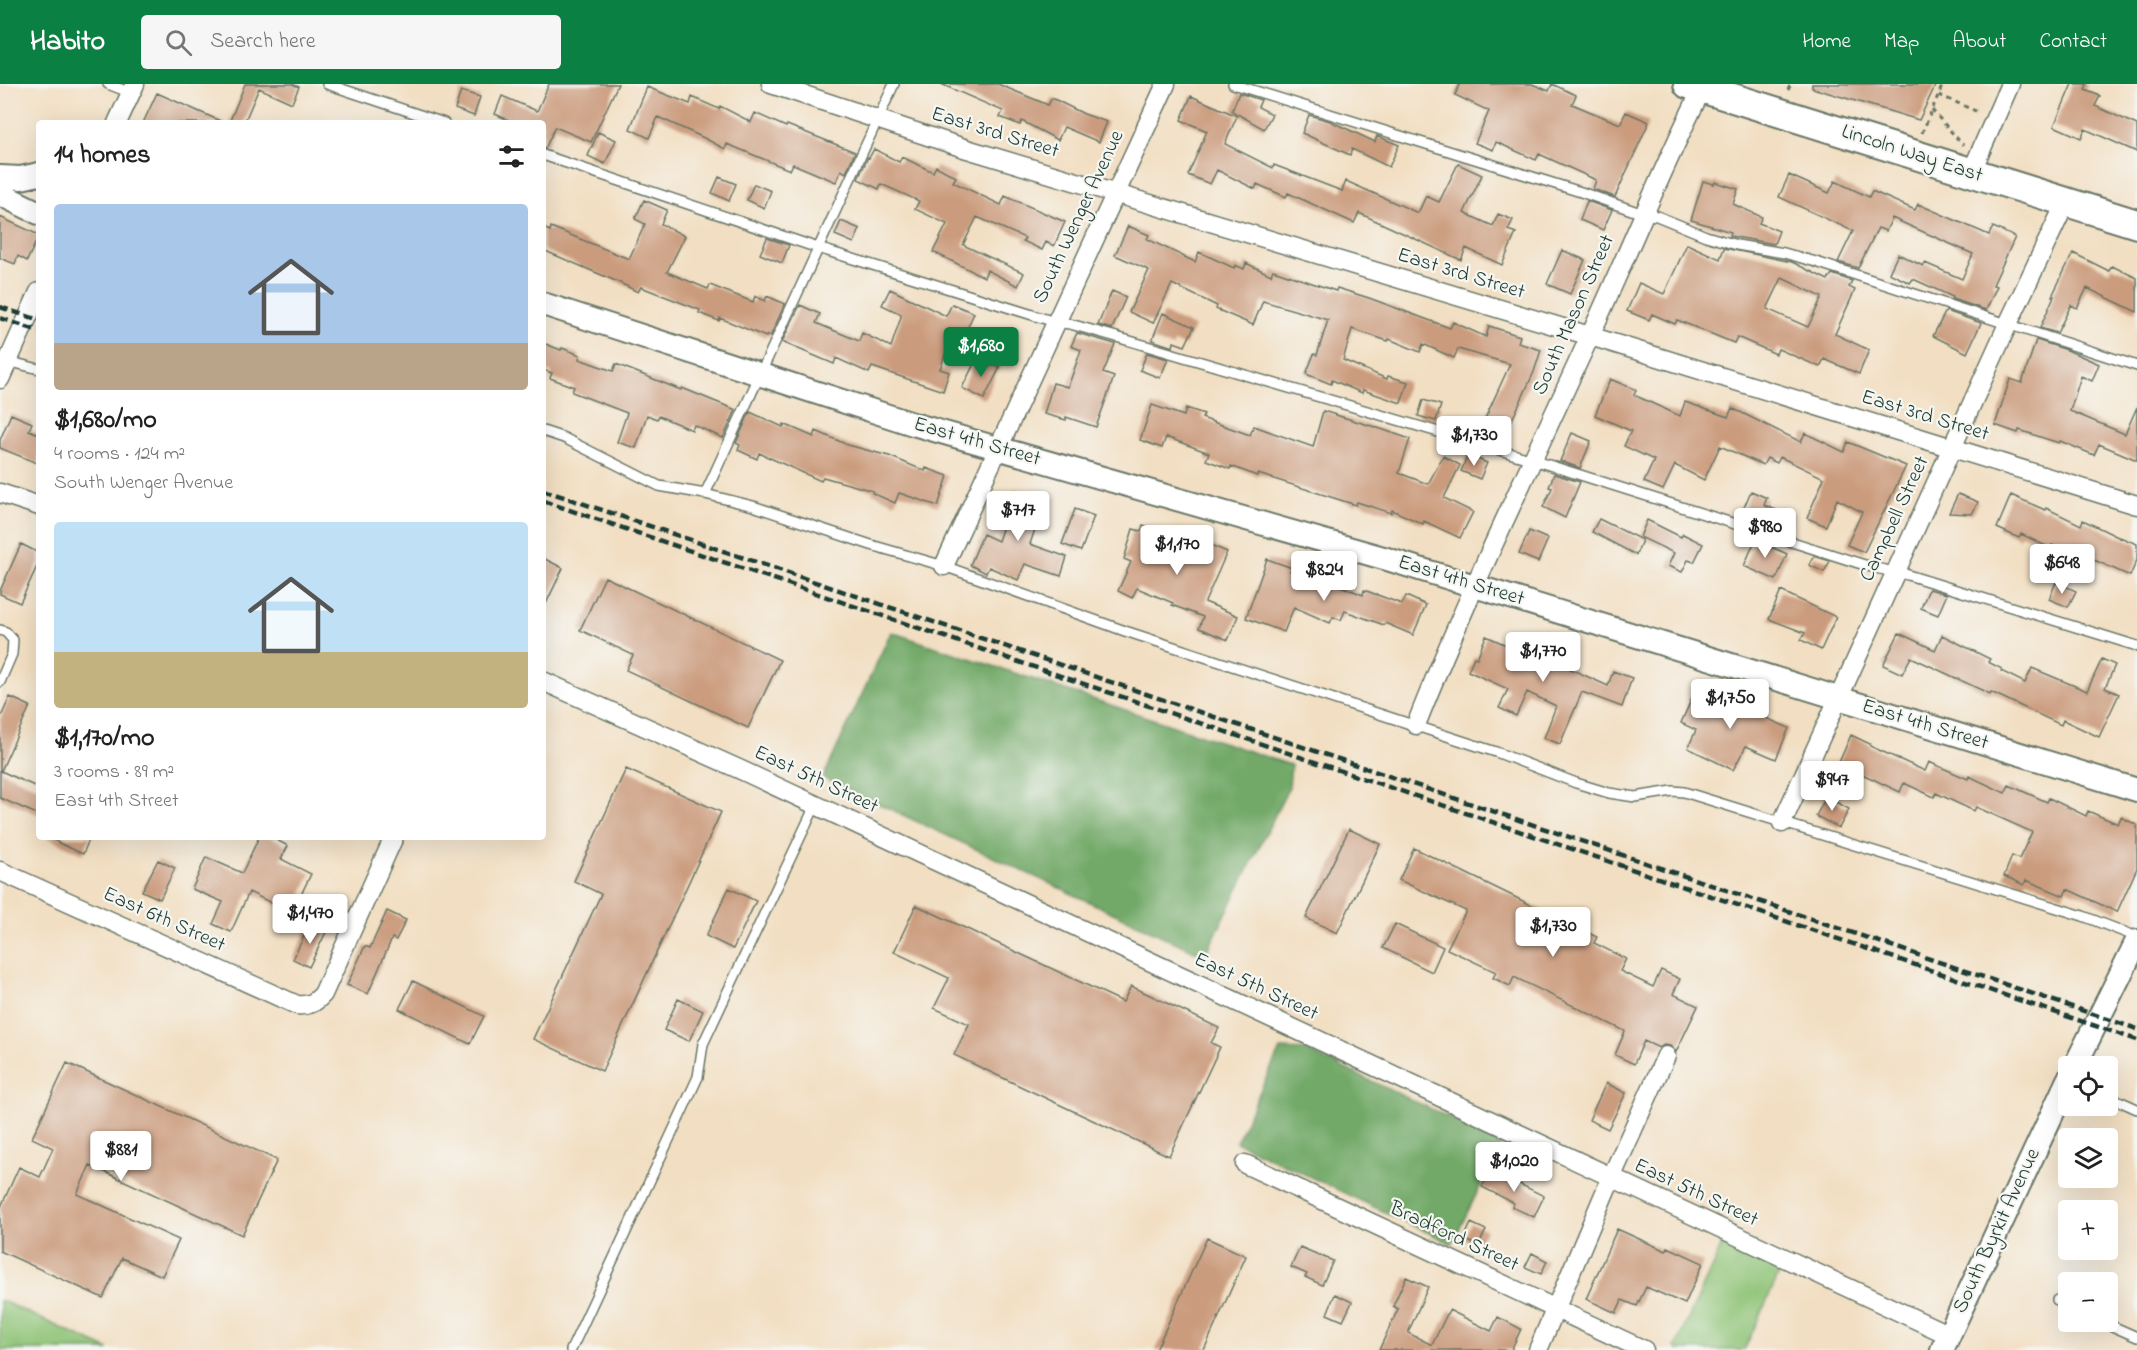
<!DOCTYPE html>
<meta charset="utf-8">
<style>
:root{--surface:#fff;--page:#f6f6f6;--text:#222;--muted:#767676;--accent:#0b8043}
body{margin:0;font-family:"Indie Flower",sans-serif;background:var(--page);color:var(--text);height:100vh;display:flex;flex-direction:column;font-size:22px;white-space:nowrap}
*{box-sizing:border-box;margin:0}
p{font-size:20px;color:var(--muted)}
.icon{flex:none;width:33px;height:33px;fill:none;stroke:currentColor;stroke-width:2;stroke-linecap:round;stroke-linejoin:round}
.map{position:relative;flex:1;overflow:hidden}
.panel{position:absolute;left:36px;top:36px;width:510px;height:720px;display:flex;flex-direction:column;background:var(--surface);border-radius:6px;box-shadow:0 6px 24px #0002}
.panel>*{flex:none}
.tools{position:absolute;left:2058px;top:972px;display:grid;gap:12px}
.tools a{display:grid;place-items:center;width:60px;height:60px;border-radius:6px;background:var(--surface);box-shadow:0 6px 24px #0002;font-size:30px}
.price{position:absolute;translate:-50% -51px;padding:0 14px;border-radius:6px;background:#fff;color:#222;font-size:20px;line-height:39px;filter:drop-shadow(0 2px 3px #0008)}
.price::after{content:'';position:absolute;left:50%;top:36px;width:18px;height:14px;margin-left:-9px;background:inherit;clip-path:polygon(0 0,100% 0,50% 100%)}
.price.selected{background:var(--accent);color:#fff}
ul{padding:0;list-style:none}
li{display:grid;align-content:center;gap:12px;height:318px;padding:0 18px}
li span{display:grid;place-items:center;height:186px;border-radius:6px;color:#555}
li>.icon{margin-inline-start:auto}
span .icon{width:108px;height:108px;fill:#fffc;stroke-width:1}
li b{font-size:26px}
h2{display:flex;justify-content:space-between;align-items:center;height:72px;padding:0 18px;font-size:26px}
header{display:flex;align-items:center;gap:36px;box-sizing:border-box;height:84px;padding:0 30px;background:var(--accent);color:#fff}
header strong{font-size:28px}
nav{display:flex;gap:33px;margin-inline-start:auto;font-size:21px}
.search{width:420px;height:54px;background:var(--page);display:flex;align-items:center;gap:15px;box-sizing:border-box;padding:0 21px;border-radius:6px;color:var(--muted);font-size:22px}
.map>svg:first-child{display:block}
.green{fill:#8ec376;stroke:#568055;stroke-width:1.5}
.forest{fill:#72a967;stroke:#48734e;stroke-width:1.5}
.building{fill:#cb9b7d;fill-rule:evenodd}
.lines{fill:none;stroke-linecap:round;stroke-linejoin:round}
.service-casing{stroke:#697666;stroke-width:12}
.minor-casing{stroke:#697666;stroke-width:21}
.tertiary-casing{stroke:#697666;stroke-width:26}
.primary-casing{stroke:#697666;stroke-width:32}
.path{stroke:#697666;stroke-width:3;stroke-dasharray:4.5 4.5;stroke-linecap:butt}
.service{stroke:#fff;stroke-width:9}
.minor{stroke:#fff;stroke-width:18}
.tertiary{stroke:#fff;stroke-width:22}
.primary{stroke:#fff;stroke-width:28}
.rail{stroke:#1f3d34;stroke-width:4.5;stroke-dasharray:9 4.5;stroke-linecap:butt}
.labels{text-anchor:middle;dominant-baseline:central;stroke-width:4.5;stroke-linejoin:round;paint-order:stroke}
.street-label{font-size:21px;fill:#1f3d34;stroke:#f6f6f2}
</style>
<header>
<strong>Habito</strong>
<div class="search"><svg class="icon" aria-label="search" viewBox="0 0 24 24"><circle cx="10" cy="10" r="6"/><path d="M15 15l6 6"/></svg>Search here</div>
<nav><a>Home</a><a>Map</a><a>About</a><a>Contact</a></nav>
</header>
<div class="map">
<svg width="2137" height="1266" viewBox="0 0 2137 1266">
<rect width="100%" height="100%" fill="#f6f6f2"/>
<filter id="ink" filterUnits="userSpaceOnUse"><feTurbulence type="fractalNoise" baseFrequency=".0167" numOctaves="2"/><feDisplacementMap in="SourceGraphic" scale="12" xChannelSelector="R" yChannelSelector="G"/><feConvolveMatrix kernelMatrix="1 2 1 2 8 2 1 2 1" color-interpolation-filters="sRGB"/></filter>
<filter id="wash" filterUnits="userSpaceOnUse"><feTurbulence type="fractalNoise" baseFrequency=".008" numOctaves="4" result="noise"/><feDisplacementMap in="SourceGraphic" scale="24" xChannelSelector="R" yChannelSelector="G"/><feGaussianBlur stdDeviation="1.35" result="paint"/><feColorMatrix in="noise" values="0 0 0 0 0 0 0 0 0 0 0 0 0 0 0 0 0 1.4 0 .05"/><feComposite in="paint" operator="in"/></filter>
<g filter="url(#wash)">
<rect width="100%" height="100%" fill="#f2dfc3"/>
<path class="green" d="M1722 1161 1781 1186 1744 1266H1678L1675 1264Z
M0 1216 109 1266H0Z"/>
<path class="forest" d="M891 548 1291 681 1289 703 1205 872 823 694Z
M1280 965 1305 966 1502 1058 1452 1160 1236 1058Z"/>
<g id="blocks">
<path class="building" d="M245 0H292L299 3 292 19 259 4 244 39H229Z
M549 0H618L591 58 555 43 545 65 543 64V39H515L495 30 502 12 537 27Z
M941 0H998L1048 21 1052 14 1084 30 1107 38 1099 58 1064 43 1058 56 1022 37 1020 41 1000 33 1003 27Z
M1460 0H1532L1549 7 1552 0 1576 11 1572 20 1620 40 1626 28 1649 38 1615 113 1593 105 1596 96 1539 70 1536 76 1496 58 1493 66 1475 59 1489 27 1455 11Z
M1812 0H1936L1919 36 1812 4Z
M2072 0H2087L2085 6 2100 12 2095 22 2137 41V68L2085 45 2081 54 2054 42Z
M647 3 690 20 692 13 719 25 720 22 751 38 755 29 786 43 787 41 855 68 846 89 841 86 836 98 793 80 790 86 727 60 725 65 704 54 658 33 649 54 630 45Z
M461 7 480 13 474 32 455 25Z
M157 9 225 39H143Z
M1239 9 1261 16 1258 23 1272 30 1264 45 1232 27Z
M1191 12 1237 32 1225 60 1273 84 1274 81 1342 107 1346 97 1418 129 1426 112 1439 118 1458 80 1482 91 1464 129 1493 142 1498 130 1513 136 1508 146 1516 149 1502 181 1466 164 1461 176 1359 129 1354 139 1288 109 1286 113 1257 100 1255 105 1217 86 1210 100 1188 91 1207 47 1181 36Z
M1309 31 1330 37 1375 58 1377 52 1399 61 1389 83 1352 65 1350 71 1302 49Z
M598 48 616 56 605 80 588 72Z
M874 65 899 78 902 73 933 88 936 82 956 93 953 98 1001 121 1005 112 1065 138 1054 162 1046 158 1042 166 1023 157 1025 154 977 133 963 161 1024 189 1018 202 987 186 984 193 933 168 947 140 915 125 919 117 881 100 879 105 858 95 868 73 869 74Z
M1789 91 1829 109 1835 97 1869 113 1872 107 1915 126 1918 120 1989 151 1993 143 2015 153 1993 201 1997 202 1986 226 1952 215 1953 213 1913 195 1910 199 1889 189 1898 170 1923 182 1925 179 1962 195 1973 170 1892 134 1886 147 1878 144 1858 184 1838 178 1853 147 1779 113Z
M719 93 736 100 729 117 712 109Z
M1703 97 1714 100 1715 98 1738 105 1733 120 1762 133 1759 139 1779 147 1774 160 1730 152 1731 148 1691 136Z
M754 100 771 107 764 124 747 116Z
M644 116 667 126 661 140 685 152 667 188 708 205 710 201 753 218 755 212 765 217 767 212 785 220 770 253 767 251 766 253 720 234 719 237 699 229 700 226 641 203 638 208 618 198 543 166V144L550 147 551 143 629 175 645 140 635 135Z
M1587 117 1612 126 1603 146 1580 136Z
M0 133 39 151 27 177 18 172 15 180 0 174Z
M841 137 860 145 854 159 835 151Z
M1128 142 1149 151 1147 155 1195 178 1199 168 1234 184 1235 181 1244 185 1246 179 1271 191 1273 186 1336 207 1337 204 1369 214 1450 244 1453 238 1486 253 1489 242 1520 252 1518 259 1541 266 1534 288 1506 349 1484 337 1510 280 1458 265 1454 274 1423 260 1420 268 1389 255 1388 257 1352 245 1343 276 1387 295 1388 292 1408 298 1401 319 1363 306 1362 309 1332 296 1331 300 1306 290 1314 270 1317 271 1328 236 1263 217 1253 241 1216 225 1217 222 1172 200 1153 239 1129 228 1149 186 1115 171Z
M767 154 789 161 782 179 760 170Z
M1687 160 1720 175 1724 164 1792 178 1828 196 1832 190 1852 197 1849 203 1855 206 1835 250 1869 266 1859 290 1824 275 1820 283 1778 265 1776 270 1737 253 1734 259 1677 236 1675 240 1652 230 1649 236 1627 227 1639 199 1664 210ZM1782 194 1822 213 1808 243 1767 225Z
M1562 166 1585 176 1570 210 1547 200Z
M2073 169 2109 187 2112 182 2137 194V228L2087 204 2077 224 2071 221 2057 249 2040 244 2054 212H2052Z
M890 205 946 232 952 220 974 229 963 254 953 249 940 285 949 288 943 307 872 283 869 289 836 274 834 280 782 258 800 221 820 230 816 239 859 257 862 249 891 263 901 233V230L882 221Z
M1112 207 1126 213 1112 245 1098 241Z
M1946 227 1981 239 1967 269 1933 252Z
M1163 229 1194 243 1185 262 1174 258 1173 263 1152 256Z
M1077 249 1115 260 1103 289 1114 293 1096 343 1066 333V336L1044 330 1053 299 1068 303 1081 266 1071 262Z
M2036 256 2067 266 2099 280 2092 297 2081 292 2070 327 2125 350 2137 323V376L2099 360 2094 371 2060 357 2059 359 2019 346 2018 349 1995 341 2010 295 2022 299Z
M543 259 561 266 562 264 580 271 579 275 613 287 616 280 681 306 682 304 736 326 723 354 694 341 692 346 659 332 657 335 647 331 636 364 617 358 627 329 572 308 574 303 550 294 552 289 543 286Z
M1147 269 1168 275 1160 294 1140 286Z
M978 272 1000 283 984 315 962 304Z
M1610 295 1636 306 1634 311 1680 332 1685 318 1728 333 1732 324 1801 358 1805 349 1844 368 1848 358 1906 382 1864 468 1847 461 1862 428 1837 415 1826 442 1807 434 1824 394 1780 373 1777 379 1767 374 1763 381 1720 362 1704 396 1675 381 1663 406 1644 398 1654 376 1624 362 1631 347 1595 331Z
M1423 316 1441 321 1436 337 1418 332Z
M1152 321 1184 332 1186 324 1204 330 1202 334 1250 351 1254 342 1313 363 1323 327 1378 344 1410 355 1399 389 1428 400 1443 372 1460 381 1444 414 1473 428 1460 454 1424 437 1423 440 1392 426 1391 429 1357 418 1356 421 1258 390 1257 392 1231 382 1230 385 1206 376 1209 369 1166 353 1162 364 1140 356Z
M750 328 783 343 784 340 814 353 816 347 848 361 889 372 925 387 926 384 948 392 938 422 899 409 895 419 872 409 873 407 823 393 821 397 759 369 757 375 738 366 740 361 736 359Z
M11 330 32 339 29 346 39 350V380L0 364V356Z
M1572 349 1591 357 1580 384 1560 377Z
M1468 371 1487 379 1480 395 1461 387Z
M1554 390 1580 398 1565 434 1543 423 1552 404 1549 403Z
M1015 406 1045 416 1030 460 1067 473 1061 492 1025 480 1018 496 989 483 986 489 970 481 983 450 998 457Z
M1751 407 1767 414 1764 421 1783 429 1775 446 1762 441 1763 437 1742 428Z
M1958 410 1978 418 1972 430 1949 429Z
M2011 411 2045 426 2046 424 2081 441 2083 436 2120 454V453L2137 460V476L2130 492 2092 475 2090 480 2052 461 2050 464 2021 450 2019 454 1997 444Z
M1075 425 1094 432 1081 467 1062 460Z
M1599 435 1642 456 1636 471 1592 448Z
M1647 436 1681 453 1683 450 1703 460 1694 478 1688 476 1682 488 1668 482 1674 469 1640 453Z
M1143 441 1158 445 1157 448 1201 466 1204 458 1227 468 1205 518 1238 532 1228 556 1199 544 1203 533 1172 521 1173 519 1137 504 1132 514 1118 507 1131 478 1124 475 1133 445 1141 447Z
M1529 447 1548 455 1538 478 1519 470Z
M1756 454 1770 458 1769 462 1787 470 1776 496 1744 482Z
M21 460 39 469V478L20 519 0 510V507Z
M1814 472 1830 477 1824 488 1809 481Z
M543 474 563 484 543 526Z
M1267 475 1292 484 1290 487 1331 504 1333 499 1363 511 1364 506 1402 520 1406 512 1426 521 1413 551 1385 539 1384 541 1345 527 1341 536 1333 533 1330 539 1294 523 1284 548 1246 534Z
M605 493 780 576 748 644 626 586 633 571 580 546Z
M2056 498 2076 507 2068 523 2049 515Z
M1929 505 1947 510 1938 531 1921 524Z
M1781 507 1836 533 1821 566 1801 556 1805 549 1769 535Z
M1899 549 1935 566 1942 551 1990 575 1988 578 2002 585 2001 587 2025 599 2032 584 2087 607 2102 575 2115 581 2105 604 2119 610 2099 653 2063 636 2061 641 1991 608 1990 610 1911 573 1902 590 1883 581Z
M1486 552 1529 571 1532 565 1552 575 1551 576 1608 602 1613 587 1632 594 1622 623 1582 608 1560 660 1544 654 1556 622 1527 608 1516 632 1499 624 1508 605 1468 587 1474 573 1477 574Z
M1696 605 1732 621 1735 616 1753 625 1752 628 1789 644 1776 675 1746 662 1733 686 1688 664 1696 646 1681 639Z
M10 613 30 622 1 687 39 704V731L0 714V635Z
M1851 651 1870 660V662L1925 687 1929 678 1968 695 1969 692 2005 709 2009 701 2047 718 2049 714 2086 732 2088 727 2118 740 2121 733 2137 741V784L2117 828 2067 805 2064 812 2026 796 2024 801 2004 792 2012 772 2019 775 2032 748 1976 723 1974 727 1936 709 1934 713 1904 699 1900 708 1858 688 1856 692 1837 683Z
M626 685 721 728 602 987 533 955 601 810 574 797Z
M1826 713 1849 725 1839 744 1816 732Z
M1349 745 1380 760 1337 849 1306 834Z
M46 753H90L83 770Z
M259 753H271L288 762 281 775 311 790 292 829 249 808 231 848 213 840 223 818 192 805 206 773 242 789Z
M1414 764 1597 853 1594 859 1626 875 1620 887 1653 903 1661 886 1680 895 1673 910 1698 922 1676 968 1670 962 1664 961 1659 964 1644 957 1634 980 1615 971 1625 947 1514 893 1510 902 1493 894 1496 888 1447 865 1466 827 1399 796Z
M158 776 175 784 160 815 142 807Z
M729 804 756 817 733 865 706 852Z
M916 821 1123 918 1131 902 1219 944 1211 959 1220 963 1169 1072 954 971 969 940 934 924 949 894 894 868Z
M387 827 406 836 396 856 392 854 368 910 347 901 365 862 370 864Z
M310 840 326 848 309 883 293 875Z
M1395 840 1443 863 1432 888 1383 864Z
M413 897 484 932 470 960 399 925Z
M678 915 703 927 689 957 664 946Z
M67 979 277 1076 242 1151 90 1081 77 1110 179 1156 162 1192 122 1174 103 1214 0 1167V1125L19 1083 40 1093 53 1064 32 1054Z
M1606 999 1626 1009 1608 1045 1589 1036Z
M1491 1086 1544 1112 1534 1133 1512 1123 1514 1119 1482 1103Z
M1471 1139 1486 1146 1478 1162 1464 1155Z
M1617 1145 1666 1167 1668 1163 1703 1179 1685 1220 1646 1203 1637 1222 1622 1216 1616 1229 1586 1215Z
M1207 1154 1246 1172 1204 1266H1156Z
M1300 1163 1333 1177 1322 1201 1305 1193 1307 1190 1291 1183Z
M1532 1169 1547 1177 1541 1190 1525 1183Z
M1406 1193 1428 1203 1408 1249 1432 1261 1449 1226 1491 1247 1498 1233 1521 1245 1511 1266H1379L1398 1225 1393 1222Z
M1335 1210 1352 1218 1343 1237 1327 1230Z"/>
</g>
</g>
<g filter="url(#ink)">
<use href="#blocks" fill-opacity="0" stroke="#697666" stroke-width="1.5"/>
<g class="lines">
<defs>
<path id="service" d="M108 0 131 9
M327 0 444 39
M1233 0 1581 108 1643 130 1657 132 1706 152 1737 161 1784 169 1816 178 2137 282
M543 71 818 164 1055 238 1070 240 1113 252 1533 376 1871 483 1908 491 2137 562
M7 277 39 285
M543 347 564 354 659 402 705 410 753 422 871 461 944 482 1125 547 1496 668 1576 699 1609 709 1635 713 1673 707 1684 708 2083 832 2137 853
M705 410 894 0
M0 546 6 548 13 556 12 570 0 598
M2108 1012 2137 1025
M2057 1216 2068 1221
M2103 1238 2137 1253
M571 1266 698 993 703 960 815 722"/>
<path id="minor" d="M771 0 967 65 1590 252 2137 421
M117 39 135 0
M1971 89 2010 0
M0 295 39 208
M0 409 39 422
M944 482 1166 0
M543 597 741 686 1949 1251
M1416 641C1468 509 1531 381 1590 252 1628 170 1661 86 1702 5
M1782 739 2008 240 2066 118
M0 787 297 921C309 922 315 919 323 910L394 753
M1245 1080 1644 1266
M1538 1266 1611 1094 1666 972"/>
<path id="tertiary" d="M0 93 21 94 39 90
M0 110 39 129
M543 220 913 340 1387 475 2137 706
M2075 982 2137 857
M1942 1266 2068 996"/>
<path id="primary" d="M1688 0 2137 140"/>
</defs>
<use href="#service" class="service-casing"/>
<use href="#minor" class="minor-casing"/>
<use href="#tertiary" class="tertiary-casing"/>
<use href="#primary" class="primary-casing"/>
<path class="path" d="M1788 6 1791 0
M1939 11 1978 28
M1932 26 1963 61
M1922 49 1943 0"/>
<use href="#service" class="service"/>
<use href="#minor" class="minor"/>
<use href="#tertiary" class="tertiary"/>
<use href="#primary" class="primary"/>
<path class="rail" d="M0 223 39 236
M0 234 39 247
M543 406 2137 945
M543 417 2137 956"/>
</g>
</g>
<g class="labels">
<g class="street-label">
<text transform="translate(995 49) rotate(17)">East 3rd Street</text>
<text transform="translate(1912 70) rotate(18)">Lincoln Way East</text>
<text transform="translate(1079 133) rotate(-65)">South Wenger Avenue</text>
<text transform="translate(1461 190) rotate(17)">East 3rd Street</text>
<text transform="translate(1574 231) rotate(-66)">South Mason Street</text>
<text transform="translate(1925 332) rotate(17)">East 3rd Street</text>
<text transform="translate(977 358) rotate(16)">East 4th Street</text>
<text transform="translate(1895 435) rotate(-65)">Campbell Street</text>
<text transform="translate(1461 497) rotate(17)">East 4th Street</text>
<text transform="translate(1925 641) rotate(17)">East 4th Street</text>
<text transform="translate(816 696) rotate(25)">East 5th Street</text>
<text transform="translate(164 836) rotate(24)">East 6th Street</text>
<text transform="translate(1256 903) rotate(25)">East 5th Street</text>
<text transform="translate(1696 1109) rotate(25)">East 5th Street</text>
<text transform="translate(1997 1147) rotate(-65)">South Byrkit Avenue</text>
<text transform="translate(1454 1153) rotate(25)">Bradford Street</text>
</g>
</g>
</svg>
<div class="tools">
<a><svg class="icon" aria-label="locate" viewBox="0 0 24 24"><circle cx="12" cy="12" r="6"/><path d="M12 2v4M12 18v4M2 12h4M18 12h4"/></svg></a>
<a><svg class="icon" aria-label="layers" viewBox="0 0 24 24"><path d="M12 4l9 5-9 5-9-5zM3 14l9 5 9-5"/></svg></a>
<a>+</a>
<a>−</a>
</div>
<b class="price selected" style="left:981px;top:294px">$1,680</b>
<b class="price" style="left:1474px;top:383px">$1,730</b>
<b class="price" style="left:1018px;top:458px">$717</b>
<b class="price" style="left:1765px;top:475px">$980</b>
<b class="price" style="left:1177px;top:492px">$1,170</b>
<b class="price" style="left:2062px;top:511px">$648</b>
<b class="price" style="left:1324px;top:518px">$824</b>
<b class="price" style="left:1543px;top:599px">$1,770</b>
<b class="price" style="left:1730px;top:646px">$1,750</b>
<b class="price" style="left:1832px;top:728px">$947</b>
<b class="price" style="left:310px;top:861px">$1,470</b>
<b class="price" style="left:1553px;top:874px">$1,730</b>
<b class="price" style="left:121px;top:1098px">$881</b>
<b class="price" style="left:1514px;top:1109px">$1,020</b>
<section class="panel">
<h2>14 homes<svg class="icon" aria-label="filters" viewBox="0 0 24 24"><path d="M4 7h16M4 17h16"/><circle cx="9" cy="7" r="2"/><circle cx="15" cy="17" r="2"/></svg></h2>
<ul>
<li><span style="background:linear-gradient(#a9c7e8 75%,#b9a48a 0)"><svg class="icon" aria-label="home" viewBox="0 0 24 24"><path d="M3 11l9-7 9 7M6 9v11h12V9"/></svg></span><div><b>$1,680/mo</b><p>4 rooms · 124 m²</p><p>South Wenger Avenue</p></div></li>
<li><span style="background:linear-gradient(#bfe0f5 70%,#c2b280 0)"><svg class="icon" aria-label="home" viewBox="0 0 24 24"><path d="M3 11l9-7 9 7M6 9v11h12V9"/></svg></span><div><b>$1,170/mo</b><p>3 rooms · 89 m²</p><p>East 4th Street</p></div></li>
</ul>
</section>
</div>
